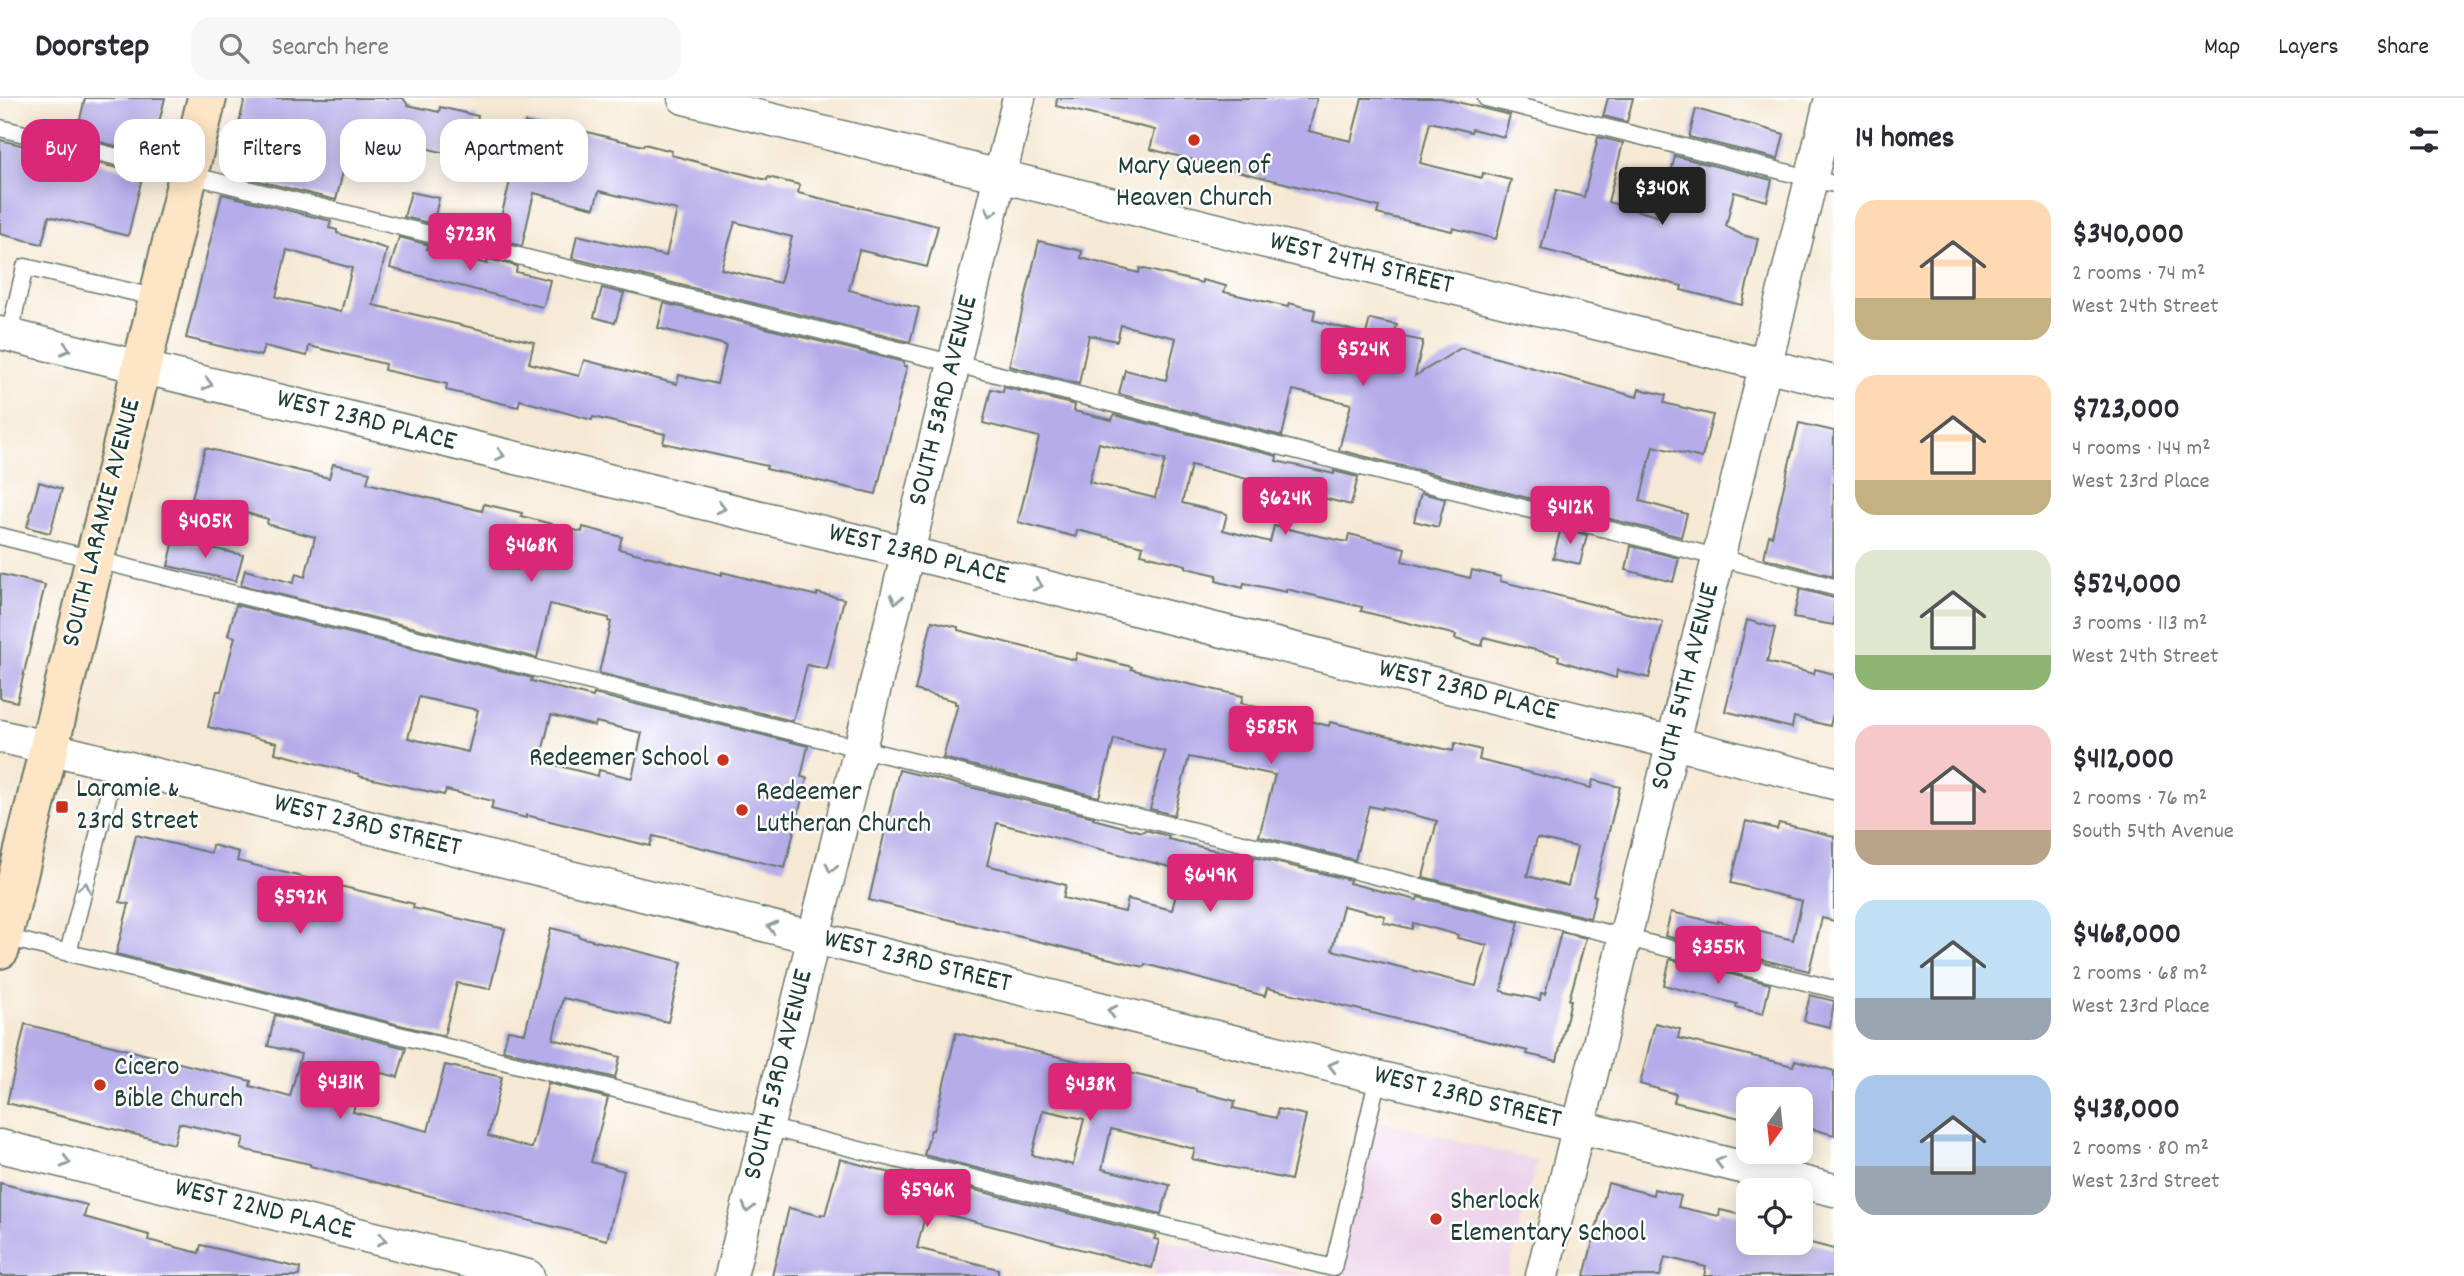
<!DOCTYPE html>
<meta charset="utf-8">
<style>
:root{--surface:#fff;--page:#f7f7f7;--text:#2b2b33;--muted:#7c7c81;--line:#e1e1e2;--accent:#db2777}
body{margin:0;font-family:Dekko,sans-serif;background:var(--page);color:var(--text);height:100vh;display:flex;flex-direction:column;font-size:26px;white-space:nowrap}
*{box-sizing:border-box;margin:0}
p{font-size:23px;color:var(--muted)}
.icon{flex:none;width:38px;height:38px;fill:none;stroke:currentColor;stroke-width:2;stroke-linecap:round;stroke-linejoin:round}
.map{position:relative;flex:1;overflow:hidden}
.details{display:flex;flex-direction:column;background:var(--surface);width:630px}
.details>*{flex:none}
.top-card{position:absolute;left:21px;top:21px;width:665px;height:63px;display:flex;gap:14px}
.needle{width:46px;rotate:195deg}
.fabs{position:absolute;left:1736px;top:989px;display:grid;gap:14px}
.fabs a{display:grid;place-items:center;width:77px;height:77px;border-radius:14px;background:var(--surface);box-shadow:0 4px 18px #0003;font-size:35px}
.price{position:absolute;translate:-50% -60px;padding:0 16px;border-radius:7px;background:var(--accent);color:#fff;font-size:23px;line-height:46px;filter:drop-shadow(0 2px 4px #0008)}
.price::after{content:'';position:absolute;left:50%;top:42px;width:21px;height:16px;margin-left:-10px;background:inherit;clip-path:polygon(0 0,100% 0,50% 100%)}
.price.on{background:#222;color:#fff}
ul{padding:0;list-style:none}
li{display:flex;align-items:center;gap:21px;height:175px;padding:0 21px}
li span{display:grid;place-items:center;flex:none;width:196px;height:140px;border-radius:21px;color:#555}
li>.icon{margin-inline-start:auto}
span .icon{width:84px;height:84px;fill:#fffc;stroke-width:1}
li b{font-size:30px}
h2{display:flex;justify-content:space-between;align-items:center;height:84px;padding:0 21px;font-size:30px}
.chip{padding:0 24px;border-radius:21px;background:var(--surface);box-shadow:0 4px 18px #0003;font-size:24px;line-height:63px}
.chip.on{background:var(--accent);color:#fff}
header{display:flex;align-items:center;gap:42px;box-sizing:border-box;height:98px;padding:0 35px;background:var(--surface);border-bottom:2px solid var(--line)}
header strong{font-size:33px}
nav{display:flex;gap:38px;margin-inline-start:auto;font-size:24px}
.search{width:490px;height:63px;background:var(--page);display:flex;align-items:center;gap:18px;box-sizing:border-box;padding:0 24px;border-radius:21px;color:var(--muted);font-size:26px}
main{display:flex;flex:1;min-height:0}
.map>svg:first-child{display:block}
.built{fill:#ecd1ea}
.building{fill:#b5ace9;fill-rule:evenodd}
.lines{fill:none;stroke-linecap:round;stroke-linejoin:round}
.service-casing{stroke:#6a796c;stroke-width:19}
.minor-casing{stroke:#6a796c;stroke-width:35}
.secondary-casing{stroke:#6a796c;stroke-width:42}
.service{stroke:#fff;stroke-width:16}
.minor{stroke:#fff;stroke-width:32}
.secondary{stroke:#fde5c5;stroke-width:38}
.oneway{stroke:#8f9e9a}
.poi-dot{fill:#c8321e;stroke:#fff;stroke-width:2.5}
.labels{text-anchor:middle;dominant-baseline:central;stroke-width:5;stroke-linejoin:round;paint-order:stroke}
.poi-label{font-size:28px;fill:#1f3d34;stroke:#fff;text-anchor:start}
.street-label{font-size:28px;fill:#1f3d34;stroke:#fff}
</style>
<header>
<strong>Doorstep</strong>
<div class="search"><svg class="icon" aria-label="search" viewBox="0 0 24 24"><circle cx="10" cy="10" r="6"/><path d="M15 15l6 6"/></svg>Search here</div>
<nav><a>Map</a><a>Layers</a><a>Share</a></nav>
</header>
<main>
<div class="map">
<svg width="1834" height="1178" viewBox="0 0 1834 1178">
<rect width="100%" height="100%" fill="#fff"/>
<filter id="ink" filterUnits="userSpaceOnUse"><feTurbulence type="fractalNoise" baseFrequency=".0143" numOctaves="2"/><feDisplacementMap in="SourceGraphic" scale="14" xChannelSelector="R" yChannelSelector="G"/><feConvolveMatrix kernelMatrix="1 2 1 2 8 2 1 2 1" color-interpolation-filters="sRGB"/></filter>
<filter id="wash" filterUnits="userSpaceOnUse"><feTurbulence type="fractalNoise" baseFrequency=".00686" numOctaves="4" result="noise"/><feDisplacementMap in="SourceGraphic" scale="28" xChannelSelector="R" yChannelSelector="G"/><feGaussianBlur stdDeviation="1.57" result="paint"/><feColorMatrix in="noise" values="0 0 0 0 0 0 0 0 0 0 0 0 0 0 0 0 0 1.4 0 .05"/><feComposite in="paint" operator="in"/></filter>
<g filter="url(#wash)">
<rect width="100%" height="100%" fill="#f6e9d4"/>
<path class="built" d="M1377 1022 1537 1063 1507 1178H1336Z
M1162 1141 1309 1178H1153Z"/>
<g id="blocks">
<path class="building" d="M85 0H165L151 57 76 38Z
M245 0H403L408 7 439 14 440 9 478 18 476 26H479L470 61 409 46V47L402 46 400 55 351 42 336 102 227 75Z
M1057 0H1317L1309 33 1351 43 1362 0H1441L1510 17 1504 39 1472 31 1471 34 1430 24 1420 65 1482 80 1483 75 1511 82 1496 141 1453 130 1452 133 1377 116 1379 109 1150 51 1155 32 1056 8Z
M1608 0H1633L1627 24 1603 18Z
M1696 11 1784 36 1778 61 1689 39Z
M525 24 577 37 579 32 643 48 644 46 672 53 671 57 767 82 768 79 800 87 798 95 938 128 927 169 859 152 849 192 919 210 910 244 572 160 577 137 666 158 677 112 599 93 594 110 534 95 522 148 493 141 498 118 501 119ZM735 124 792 139 780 185 721 171Z
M1598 39 1623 45 1608 104 1660 119 1675 58 1772 82 1767 103 1734 94 1726 128 1742 137 1758 141 1742 207 1681 192 1682 188 1541 151 1556 92 1584 99Z
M0 42 143 76 128 138 49 118 42 146 0 136Z
M411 94 439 100 433 126 404 119Z
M222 96 331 123 329 130 337 132V135L387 151 373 207 534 244 529 265 579 278 584 262 677 286 679 277 717 286 726 247 658 230 664 205 904 264V268H907L876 396 766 371 767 368 663 345 665 336 593 319 592 322 520 302 518 309 446 292 447 286 384 272 385 266 309 248 307 258 264 248 261 258 186 240ZM287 152 352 170 341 214 276 199Z
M399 139 429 147 427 151 487 166 488 161 517 168 516 174 550 182 544 207 542 209 390 170Z
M1039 143 1082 153 1081 160 1139 175 1140 170 1202 185V182L1226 188 1224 194 1288 209 1289 205 1315 212 1313 222 1366 236 1370 221 1397 227 1394 237 1423 243 1415 278 1461 250 1637 299 1639 291 1666 297 1664 305 1713 317 1702 360 1653 348 1640 403 1687 416 1681 439 1339 352 1351 306 1293 292 1282 338 1119 296 1125 272 1166 282 1176 240 1121 227 1117 243 1089 237 1079 286 1009 268Z
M602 190 624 195 615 225 594 219Z
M1004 289 1075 307 1074 313 1112 322 1114 317 1277 358 1276 363 1334 376V373L1358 379 1351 407 1191 367 1182 405 1227 416 1223 432 1270 444 1274 428 1347 444 1349 436 1405 450 1402 463 1470 480 1472 472 1501 479 1500 483 1663 524 1649 580 1617 572 1616 580 1558 562 1559 558 1484 539 1482 548 1455 541 1456 537 1361 513 1362 509 1286 491V494L1244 485 1243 490 1216 483 1217 477 1186 470V467L1141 456 1143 448 1077 432 1076 439 1018 424 1039 339 983 325 991 291 1003 294ZM1099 345 1165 362 1155 400 1089 384Z
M1799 325 1834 333 1833 478 1764 460 1769 437 1772 438Z
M205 350 329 380 333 366 370 374 367 385 482 413 484 406 522 415 521 418 582 434 583 429 622 439 619 451 722 477V474L817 498V495L844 501 827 571 807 567 793 623 599 575 611 524 608 523 609 520 550 506 537 560 241 487 245 472 293 485 296 476 305 479 315 439 267 426 268 421 192 400Z
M39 384 62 391 50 435 27 429Z
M1421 395 1445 401 1438 429 1414 423Z
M1561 430 1587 437 1580 466 1553 460Z
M174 442 243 457 236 483 168 468Z
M1631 448 1679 460 1673 484 1626 472Z
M0 476 45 487 17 604 0 600Z
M1800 491 1834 500V527L1793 520Z
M236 507 532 580 531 583 577 595 593 599 594 596 808 648 801 679 807 680 785 770 653 738 650 748 526 717V720L491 711 493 703 446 692 444 697 359 678V676L275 655 277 645 208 629 217 593H221L235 539 228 537ZM419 599 478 612 468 654 408 640ZM551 617 595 628 596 624 642 635 632 680 599 672 598 678 540 663Z
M1747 522 1775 530 1767 564 1814 576 1815 571 1834 576V611L1830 628 1794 619 1792 630 1725 613Z
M932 523 958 529V532L1075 562 1077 555 1132 569 1131 571 1166 581 1243 598 1241 605 1329 628 1330 624 1453 653 1455 645 1481 652 1479 662 1591 690 1593 682 1620 689 1593 797 1596 798 1590 820 1423 779 1437 723 1383 709 1382 711 1369 708 1355 762 1259 738 1275 677 1189 659 1174 717 1150 711 1165 654 1159 652 1114 641 1099 699 943 660 958 606H955V603L915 592ZM1537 740 1577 749 1568 788 1527 778Z
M899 672 1094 719 1093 721 1142 734 1145 732 1169 738 1168 741 1231 756 1254 761V759L1350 782 1349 785 1417 802 1418 799 1519 824 1501 893 1540 902 1541 895 1545 896 1561 834 1586 840 1569 902H1571L1557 963 1527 956 1528 953 1319 902 1267 890 1265 898 1145 866 1144 869 869 802ZM997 725 1182 772 1172 812 1128 801 1125 814 1063 800 1066 787 987 767ZM1343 808 1385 818 1383 824 1412 831 1413 825 1458 837 1457 840 1487 847 1476 888 1332 852Z
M1746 723 1777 731 1779 725 1834 738V823L1822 820 1809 873 1665 838 1671 814 1718 825V823L1793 842 1802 803 1731 785Z
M136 737 211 755 212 747 239 754 237 763 414 806 413 810 505 831 490 891 457 885 444 938 116 856 129 806 120 804Z
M551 830 579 837V839L682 864 668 924 563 900 553 941 620 959 615 980 503 952 508 932 525 935Z
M1670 861 1770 886 1763 916 1736 909 1737 906 1664 887Z
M1810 897 1834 903 1830 929 1804 923Z
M275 917 406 950 398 979 364 971 353 1014 428 1033 445 967 502 979 488 1038 530 1050H532L548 985 608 1000 591 1064 624 1073 607 1142 310 1068V1066L241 1051 244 1040 179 1025 174 1046 7 1005 25 926 251 983 250 988 290 999 301 956 268 948Z
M1655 925 1680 931 1678 940 1793 968 1795 962 1834 973V1037L1801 1028V1001H1748V1022L1674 1004 1676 996 1640 986Z
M956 935 1176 986 1196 991V993L1235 1003 1233 1010 1276 1020 1278 1011 1306 1017 1291 1082 1192 1061 1195 1051 1111 1031 1102 1071 1170 1087 1161 1116 924 1057 931 1032H933ZM1043 1012 1084 1021 1073 1067 1032 1057Z
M840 1061 909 1080H919V1078L1156 1137 1154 1141 1159 1142 1152 1170 938 1114 924 1122 917 1150 998 1171V1178H772L789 1110 821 1118V1116L825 1117Z
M0 1085 87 1107 84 1119 149 1137 148 1142 199 1155 201 1147 239 1156 300 1170 299 1178H0Z
M1608 1085 1653 1097 1654 1091 1681 1098 1678 1109 1719 1118 1720 1112 1747 1118 1741 1144H1807L1834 1151V1178H1704L1706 1169 1665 1159 1660 1178H1584Z"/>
</g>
</g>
<g filter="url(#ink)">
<use href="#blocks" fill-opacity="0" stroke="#6a796c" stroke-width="2"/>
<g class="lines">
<defs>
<path id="service" d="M1486 0 1834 86
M0 30 988 274 1834 489
M9 237 25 169 158 200
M0 438 1834 891
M1 838 1333 1170 1378 979
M68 855 116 667"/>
<path id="minor" d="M684 0 1834 284
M0 235 942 463 1834 685
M0 638 1834 1092
M0 1048 528 1178
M731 1178 1019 0
M1542 1178 1831 0"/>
<path id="secondary" d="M0 851 207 0"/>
</defs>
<use href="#service" class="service-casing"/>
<use href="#minor" class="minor-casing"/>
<use href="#secondary" class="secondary-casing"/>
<use href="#service" class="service"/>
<use href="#minor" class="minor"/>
<use href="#secondary" class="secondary"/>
</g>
<defs><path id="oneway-chevron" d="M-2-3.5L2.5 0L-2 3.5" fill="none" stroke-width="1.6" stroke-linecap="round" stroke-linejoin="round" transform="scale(1.75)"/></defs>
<g class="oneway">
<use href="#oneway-chevron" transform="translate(991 114) rotate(104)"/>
<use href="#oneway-chevron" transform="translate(66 251) rotate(14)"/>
<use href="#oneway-chevron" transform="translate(208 286) rotate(14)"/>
<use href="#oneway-chevron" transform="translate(500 357) rotate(14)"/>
<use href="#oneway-chevron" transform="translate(721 410) rotate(14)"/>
<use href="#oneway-chevron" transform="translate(1038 487) rotate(14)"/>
<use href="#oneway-chevron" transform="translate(896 501) rotate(104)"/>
<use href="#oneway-chevron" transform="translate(831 770) rotate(104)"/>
<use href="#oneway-chevron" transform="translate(85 789) rotate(-76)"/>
<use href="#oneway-chevron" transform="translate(772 829) rotate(-166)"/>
<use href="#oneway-chevron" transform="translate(1112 913) rotate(-166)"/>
<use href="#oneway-chevron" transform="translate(1333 968) rotate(-166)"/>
<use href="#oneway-chevron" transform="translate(66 1064) rotate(14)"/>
<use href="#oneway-chevron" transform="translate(1720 1064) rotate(-166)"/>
<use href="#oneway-chevron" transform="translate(748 1110) rotate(104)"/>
<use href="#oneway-chevron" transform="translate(382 1142) rotate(14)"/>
</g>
</g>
<g class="poi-dot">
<circle cx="1194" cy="42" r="7"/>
<circle cx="723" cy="662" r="7"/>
<rect x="55" y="702" width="14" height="14" rx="3.5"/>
<circle cx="742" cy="712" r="7"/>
<circle cx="100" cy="987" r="7"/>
<circle cx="1436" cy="1121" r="7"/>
</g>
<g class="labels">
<g class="poi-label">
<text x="1194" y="70" text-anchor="middle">Mary Queen of<tspan x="1194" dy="32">Heaven Church</tspan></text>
<text x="709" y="662" text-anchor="end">Redeemer School</text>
<text x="76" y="693">Laramie &amp;<tspan x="76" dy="32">23rd Street</tspan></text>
<text x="756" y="696">Redeemer<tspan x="756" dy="32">Lutheran Church</tspan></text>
<text x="114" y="971">Cicero<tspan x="114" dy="32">Bible Church</tspan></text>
<text x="1450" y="1105">Sherlock<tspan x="1450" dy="32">Elementary School</tspan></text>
</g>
<g class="street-label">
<text transform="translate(1361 167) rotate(14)">WEST 24TH STREET</text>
<text transform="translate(945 303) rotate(-76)">SOUTH 53RD AVENUE</text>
<text transform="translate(366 324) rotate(14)">WEST 23RD PLACE</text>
<text transform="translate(103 425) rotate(-76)">SOUTH LARAMIE AVENUE</text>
<text transform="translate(918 458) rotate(14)">WEST 23RD PLACE</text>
<text transform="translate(1687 589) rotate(-76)">SOUTH 54TH AVENUE</text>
<text transform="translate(1468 594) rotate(14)">WEST 23RD PLACE</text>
<text transform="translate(367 729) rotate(14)">WEST 23RD STREET</text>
<text transform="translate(917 865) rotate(14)">WEST 23RD STREET</text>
<text transform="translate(780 977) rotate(-76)">SOUTH 53RD AVENUE</text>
<text transform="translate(1467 1001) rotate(14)">WEST 23RD STREET</text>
<text transform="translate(264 1113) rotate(14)">WEST 22ND PLACE</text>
</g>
</g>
</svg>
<div class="fabs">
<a><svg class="needle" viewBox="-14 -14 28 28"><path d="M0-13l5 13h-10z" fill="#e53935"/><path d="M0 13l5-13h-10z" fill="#7c7c81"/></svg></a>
<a><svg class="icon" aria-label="locate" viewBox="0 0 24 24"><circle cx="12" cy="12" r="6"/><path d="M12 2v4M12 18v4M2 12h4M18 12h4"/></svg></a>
</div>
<b class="price on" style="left:1662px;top:129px">$340K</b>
<b class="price" style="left:470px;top:175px">$723K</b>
<b class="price" style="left:1363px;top:290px">$524K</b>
<b class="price" style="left:1285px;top:439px">$624K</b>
<b class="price" style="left:1570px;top:448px">$412K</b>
<b class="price" style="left:205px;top:462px">$405K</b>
<b class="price" style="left:531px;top:486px">$468K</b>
<b class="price" style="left:1271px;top:668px">$585K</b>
<b class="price" style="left:1210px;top:816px">$649K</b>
<b class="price" style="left:300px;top:838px">$592K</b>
<b class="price" style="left:1718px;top:888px">$355K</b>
<b class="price" style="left:340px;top:1023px">$431K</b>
<b class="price" style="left:1090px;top:1025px">$438K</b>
<b class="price" style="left:927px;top:1131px">$596K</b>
<div class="top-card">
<a class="chip on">Buy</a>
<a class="chip">Rent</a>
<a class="chip">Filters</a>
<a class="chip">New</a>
<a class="chip">Apartment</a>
</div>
</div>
<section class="details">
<h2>14 homes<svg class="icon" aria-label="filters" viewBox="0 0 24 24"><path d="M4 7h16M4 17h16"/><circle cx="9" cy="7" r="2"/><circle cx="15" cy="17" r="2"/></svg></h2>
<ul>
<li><span style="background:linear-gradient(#ffd9b3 70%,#c2b280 0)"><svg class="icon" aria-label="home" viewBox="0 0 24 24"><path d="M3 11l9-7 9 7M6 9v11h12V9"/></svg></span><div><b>$340,000</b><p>2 rooms · 74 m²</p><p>West 24th Street</p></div></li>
<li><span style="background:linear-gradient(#ffd9b3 75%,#c2b280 0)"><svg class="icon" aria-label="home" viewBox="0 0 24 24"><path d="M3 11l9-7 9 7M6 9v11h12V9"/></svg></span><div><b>$723,000</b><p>4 rooms · 144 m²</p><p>West 23rd Place</p></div></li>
<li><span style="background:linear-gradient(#dfe7d0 75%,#8fb573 0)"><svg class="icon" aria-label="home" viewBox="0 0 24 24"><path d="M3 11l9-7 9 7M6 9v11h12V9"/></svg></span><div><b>$524,000</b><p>3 rooms · 113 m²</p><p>West 24th Street</p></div></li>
<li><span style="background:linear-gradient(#f6c9c9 75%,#b9a48a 0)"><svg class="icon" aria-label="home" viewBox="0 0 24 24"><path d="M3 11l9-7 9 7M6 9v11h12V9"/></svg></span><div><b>$412,000</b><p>2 rooms · 76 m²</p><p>South 54th Avenue</p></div></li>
<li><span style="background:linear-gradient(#bfe0f5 70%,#9aa5b1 0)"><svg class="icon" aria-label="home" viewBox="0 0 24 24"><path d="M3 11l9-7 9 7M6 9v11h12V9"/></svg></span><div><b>$468,000</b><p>2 rooms · 68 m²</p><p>West 23rd Place</p></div></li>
<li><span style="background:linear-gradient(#a9c7e8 65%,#9aa5b1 0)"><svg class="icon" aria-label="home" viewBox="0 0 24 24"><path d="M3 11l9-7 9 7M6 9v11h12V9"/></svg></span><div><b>$438,000</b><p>2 rooms · 80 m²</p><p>West 23rd Street</p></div></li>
</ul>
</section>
</main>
